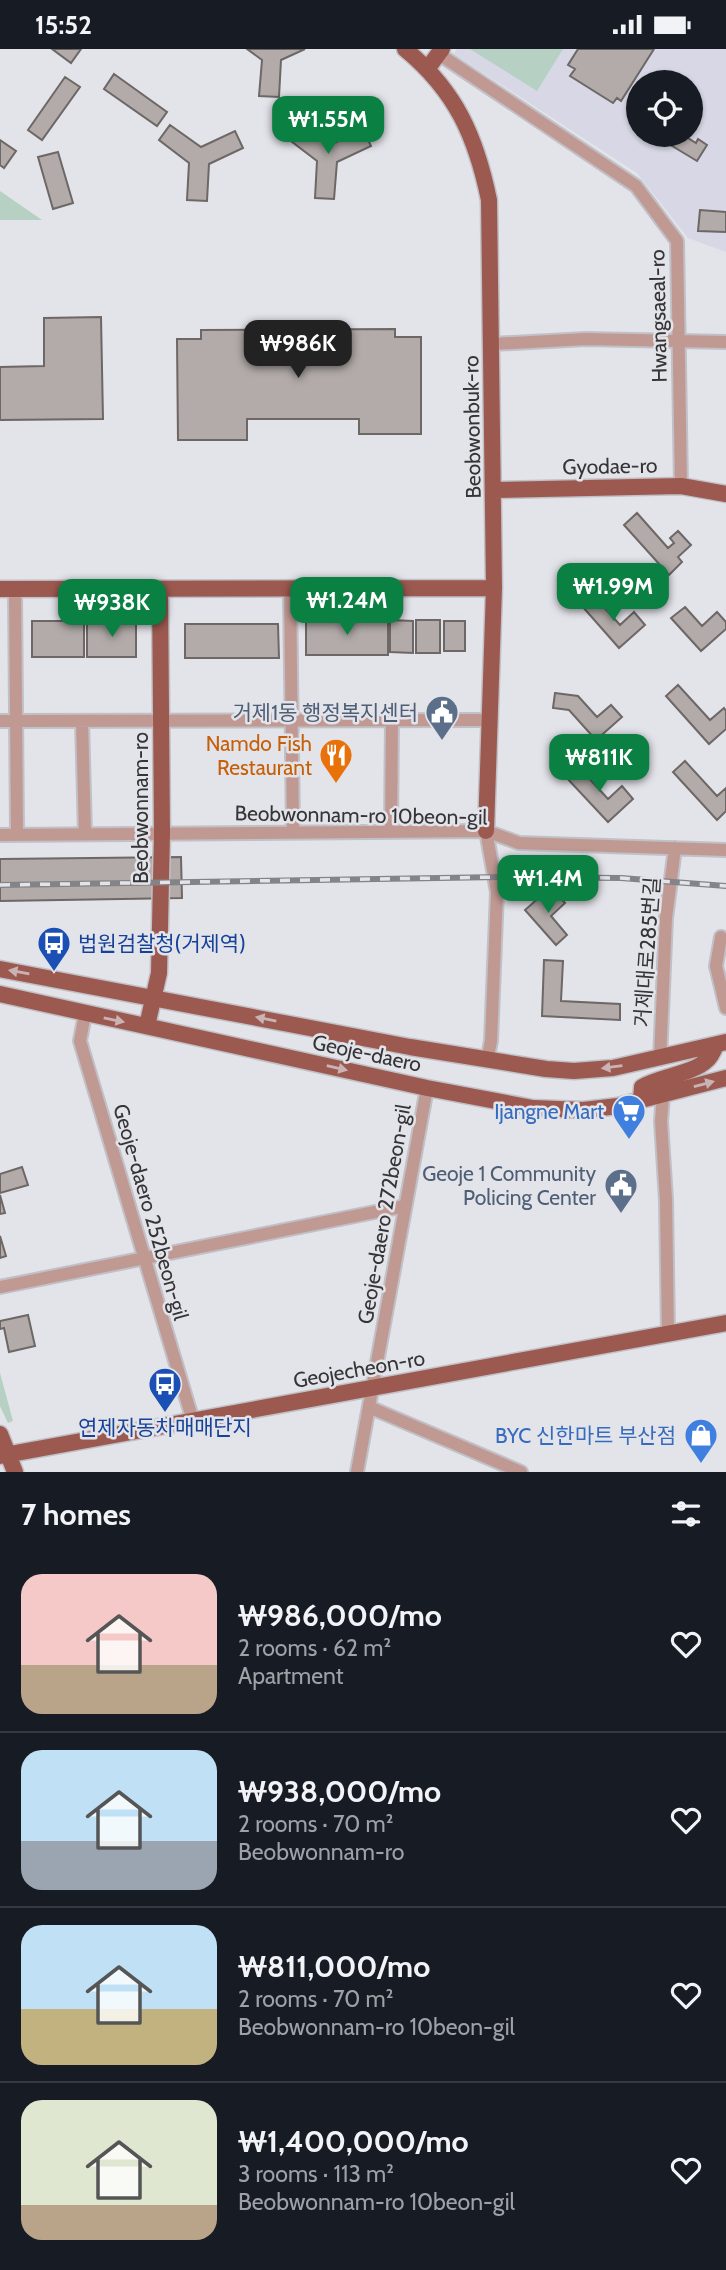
<!DOCTYPE html>
<meta charset="utf-8">
<style>
:root{--surface:#171b24;--page:#20242c;--text:#f1f3f6;--muted:#9ea1a6;--line:#363941;--accent:#0b8043}
body{margin:0;font-family:Cabin,"Noto Sans KR",sans-serif;background:var(--page);color:var(--text);height:100vh;display:flex;flex-direction:column;font-size:26px;white-space:nowrap}
*{box-sizing:border-box;margin:0}
p{font-size:23px;color:var(--muted)}
.icon{flex:none;width:38px;height:38px;fill:none;stroke:currentColor;stroke-width:2;stroke-linecap:round;stroke-linejoin:round}
.map{position:relative;height:1423px;overflow:hidden}
.details{display:flex;flex-direction:column;background:var(--surface);flex:1}
.details>*{flex:none}
.buttons{position:absolute;left:626px;top:21px;display:grid;gap:14px}
.buttons a{display:grid;place-items:center;width:77px;height:77px;border-radius:50%;background:var(--surface);box-shadow:0 2px 5px #0004;font-size:35px}
.price{position:absolute;translate:-50% -60px;padding:0 16px;border-radius:14px;background:var(--accent);color:#fff;font-size:23px;line-height:46px;filter:drop-shadow(0 2px 4px #0008)}
.price::after{content:'';position:absolute;left:50%;top:42px;width:21px;height:16px;margin-left:-10px;background:inherit;clip-path:polygon(0 0,100% 0,50% 100%)}
.price.active{background:#222;color:#fff}
ul{padding:0;list-style:none}
li{display:flex;align-items:center;gap:21px;height:175px;padding:0 21px}
li+li{border-top:2px solid var(--line)}
li span{display:grid;place-items:center;flex:none;width:196px;height:140px;border-radius:21px;color:#555}
li>.icon{margin-inline-start:auto}
span .icon{width:84px;height:84px;fill:#fffc;stroke-width:1}
li b{font-size:30px}
h2{display:flex;justify-content:space-between;align-items:center;height:84px;padding:0 21px;font-size:30px}
.status{display:flex;justify-content:space-between;align-items:center;height:49px;padding:0 35px;background:var(--surface);direction:ltr}
.status svg{height:19px;fill:currentColor}
.map>svg:first-child{display:block}
.built{fill:#d7d7e5;fill-rule:evenodd}
.green{fill:#b6d1c3}
.building{fill:#b2aba9;stroke:#6d6765;stroke-width:2}
.lines{fill:none;stroke-linecap:round;stroke-linejoin:round}
.minor-casing{stroke:#c0c0c6;stroke-width:16}
.major-casing{stroke:#c0c0c6;stroke-width:19}
.minor{stroke:#c09993;stroke-width:12}
.major{stroke:#9c5950;stroke-width:16}
.rail-casing{stroke:#848488;stroke-width:6}
.rail{stroke:#e3e3ea;stroke-width:3.5;stroke-dasharray:10;stroke-linecap:butt}
.oneway{fill:#cab3b4}
.labels{text-anchor:middle;dominant-baseline:central;stroke-width:5;stroke-linejoin:round;paint-order:stroke}
.street-label{font-size:21px;fill:#353537;stroke:#e3e3ea}
.service-label{font-size:21px;fill:#4e5e75;stroke:#e3e3ea;text-anchor:end}
.food-label{font-size:21px;fill:#c56008;stroke:#e3e3ea;text-anchor:end}
.transit-label{font-size:21px;fill:#164399;stroke:#e3e3ea;text-anchor:start}
.shop-label{font-size:21px;fill:#366cbe;stroke:#e3e3ea;text-anchor:end}
</style>
<div class="status"><b>15:52</b><svg viewBox="0 0 49 12"><path d="M0 12V9h3v3zM5 12V6h3v6zM10 12V3h3v9zM15 12V0h3v12zM26 1h20v11H26zM47 4h2v5h-2z"/></svg></div>
<div class="map">
<svg width="726" height="1423" viewBox="0 0 726 1423">
<rect width="100%" height="100%" fill="#e3e3ea"/>
<path class="built" d="M457 0H726V203L688 189 637 124 454 5ZM639 33H691V86H639Z"/>
<path class="green" d="M470 0H563L537 42Z
M0 142 42 171H0Z
M0 1324 13 1372 8 1374 0 1357Z"/>
<path class="building" d="M52 0H81L71 14Z
M247 0H305L281 11 279 48 259 47 262 11Z
M578 0H654L621 52 617 49 613 54 570 27 575 20 568 16Z
M114 25 167 63 157 77 104 40Z
M65 28 80 38 42 91 28 81Z
M298 74 328 97 363 80 371 97 337 113 334 150 315 149 317 112 287 89Z
M170 76 201 98 235 82 243 99 209 115 207 152 187 151 189 114 159 91Z
M654 86H683L696 94 698 90 707 96 697 112Z
M0 91 16 102 4 119 0 116Z
M58 103 73 154 53 160 38 108Z
M700 161 726 163V183L698 182Z
M101 268 103 370 0 371V318L44 317V269Z
M395 280V288H421V385H359V370H247V391H178L177 290H201V281Z
M637 464 668 499 674 494 670 489 678 482 691 496 678 508 682 513 669 526 624 476Z
M594 547 620 576 634 563 645 576 619 599 582 557Z
M685 558 702 577 717 563 726 573V580L701 602 671 569Z
M306 570H388V606H306Z
M390 571 413 572V604L390 603Z
M416 571H440V604H416Z
M32 572H84V608H32Z
M444 572H465V602H444Z
M87 573H136V608H87Z
M185 575H278L279 609H185Z
M678 636 710 671 724 659 726 662V680L709 695 666 647Z
M555 644 578 647 597 668 611 656 622 668 596 691 569 661 553 659Z
M685 712 717 747 726 739V762L717 771 673 723Z
M576 715 608 750 622 737 633 750 608 773 564 726Z
M181 808 182 849 0 852V810Z
M551 838 565 854 551 867 567 886 556 896 525 861Z
M544 911 563 912 561 952 620 955V971L542 967Z
M22 1118 28 1136 0 1144V1125Z
M0 1146 5 1164 0 1165Z
M0 1187 6 1207 0 1209Z
M28 1266 35 1297 9 1303 4 1279 0 1280V1272Z"/>
<g class="lines">
<defs>
<path id="minor" d="M439 5 636 137 677 192 681 437
M492 295 586 290 726 293
M290 539 293 783
M15 540 17 786
M0 672 491 671
M82 672 85 785
M391 781 392 671
M486 782 497 843 491 992 487 1012
M0 786 486 782 519 794 726 801
M721 888 716 917 726 959
M85 965 80 992 193 1372
M660 1010 666 869 675 799
M663 1047 661 1072 666 1151 668 1285
M0 1238 405 1157
M369 1358 521 1423
M357 1423 427 1039"/>
<path id="major" d="M405 0C456 42 476 88 489 151L494 539 486 782
M428 19 442 0
M493 441 681 437 726 445
M0 540 494 539
M0 920 410 998 546 1020 574 1022 613 1019 726 993
M0 945 427 1039 533 1059 583 1061 618 1057 726 1029
M147 977 159 924 162 784 160 540
M641 1052 642 1038C660 1027 693 1025 707 1011 711 1008 714 1001 716 996
M0 1385 15 1423
M0 1407 726 1274"/>
</defs>
<use href="#minor" class="minor-casing"/>
<use href="#major" class="major-casing"/>
<use href="#minor" class="minor"/>
<use href="#major" class="major"/>
<defs>
<path id="rail" d="M0 836 501 828 621 829 726 837"/>
</defs>
<use href="#rail" class="rail-casing"/>
<use href="#rail" class="rail"/>
</g>
<defs><path id="oneway-solid" d="M-6-.8H1V-3.2L6.5 0L1 3.2V.8H-6Z" transform="scale(1.75)"/></defs>
<g class="oneway">
<use href="#oneway-solid" transform="translate(19 923) rotate(-170)"/>
<use href="#oneway-solid" transform="translate(266 970) rotate(-169)"/>
<use href="#oneway-solid" transform="translate(114 971) rotate(11)"/>
<use href="#oneway-solid" transform="translate(612 1018) rotate(173)"/>
<use href="#oneway-solid" transform="translate(337 1019) rotate(13)"/>
<use href="#oneway-solid" transform="translate(704 1035) rotate(-15)"/>
</g>
<defs>
<symbol id="civic-pin" viewBox="-11 -11 22 30"><path d="M0 17L-7.5 6A9.5 9.5 0 1 1 7.5 6Z" fill="#5c6f8a" stroke="#e3e3ea"/><path d="M-.6-6.5H3V-4.5H.6V-3L4-1V1h2V6H-6V1h2V-1L-.6-3ZM-1.2 2.5V6h2.4V2.5Z" fill="#fff"/></symbol>
<symbol id="restaurant-pin" viewBox="-11 -11 22 30"><path d="M0 17L-7.5 6A9.5 9.5 0 1 1 7.5 6Z" fill="#e8710a" stroke="#e3e3ea"/><path d="M-5-6h1v4h1v-4h1v4h1v-4h1v5L-1.5 .5V6h-2V.5L-5-1ZM5-6V6H3V1.5H1.5Q1.5-4 5-6Z" fill="#fff"/></symbol>
<symbol id="bus-pin" viewBox="-11 -11 22 30"><path d="M0 17L-7.5 6A9.5 9.5 0 1 1 7.5 6Z" fill="#1a4fb4" stroke="#e3e3ea"/><path d="M-5-6H5V4H4V6H2V4H-2V6H-4V4H-5ZM-3.5-4V0h7V-4ZM-3.5 1.2v1.5H-2V1.2ZM2 1.2v1.5H3.5V1.2Z" fill="#fff"/></symbol>
<symbol id="supermarket-pin" viewBox="-11 -11 22 30"><path d="M0 17L-7.5 6A9.5 9.5 0 1 1 7.5 6Z" fill="#3f7fe0" stroke="#e3e3ea"/><path d="M-6-5.5h2.5l.6 2H6L4.5 2H-2.5L-4.4-4H-6ZM-1.5 3.2a1.3 1.3 0 1 0 .1 0ZM3 3.2a1.3 1.3 0 1 0 .1 0Z" fill="#fff"/></symbol>
<symbol id="shop-pin" viewBox="-11 -11 22 30"><path d="M0 17L-7.5 6A9.5 9.5 0 1 1 7.5 6Z" fill="#3f7fe0" stroke="#e3e3ea"/><path d="M-5-2.5h2.3a2.7 3.5 0 0 1 5.4 0H5L5.5 6h-11ZM-1.5-2.5h3a1.5 2.3 0 0 0-3 0Z" fill="#fff"/></symbol>
</defs>
<g fill-rule="evenodd">
<use href="#civic-pin" x="423" y="644" width="38" height="52"/>
<use href="#restaurant-pin" x="317" y="687" width="38" height="52"/>
<use href="#bus-pin" x="35" y="875" width="38" height="52"/>
<use href="#supermarket-pin" x="610" y="1043" width="38" height="52"/>
<use href="#civic-pin" x="602" y="1117" width="38" height="52"/>
<use href="#bus-pin" x="146" y="1316" width="38" height="52"/>
<use href="#shop-pin" x="682" y="1367" width="38" height="52"/>
</g>
<g class="labels">
<g class="street-label">
<text transform="translate(658 267) rotate(-91)">Hwangsaeal-ro</text>
<text transform="translate(472 378) rotate(-91)">Beobwonbuk-ro</text>
<text transform="translate(610 417) rotate(-1)">Gyodae-ro</text>
<text transform="translate(140 759) rotate(-90)">Beobwonnam-ro</text>
<text transform="translate(361 766) rotate(1)">Beobwonnam-ro 10beon-gil</text>
<text transform="translate(647 903) rotate(-86)">거제대로285번길</text>
<text transform="translate(367 1004) rotate(12)">Geoje-daero</text>
<text transform="translate(151 1163) rotate(74)">Geoje-daero 252beon-gil</text>
<text transform="translate(384 1165) rotate(-80)">Geoje-daero 272beon-gil</text>
<text transform="translate(359 1320) rotate(-10)">Geojecheon-ro</text>
</g>
<g class="service-label">
<text x="418" y="663">거제1동 행정복지센터</text>
<text x="596" y="1124">Geoje 1 Community<tspan x="596" dy="24">Policing Center</tspan></text>
</g>
<g class="food-label">
<text x="312" y="694">Namdo Fish<tspan x="312" dy="24">Restaurant</tspan></text>
</g>
<g class="transit-label">
<text x="78" y="894">법원검찰청(거제역)</text>
<text x="165" y="1378" text-anchor="middle">연제자동차매매단지</text>
</g>
<g class="shop-label">
<text x="604" y="1062">Ijangne Mart</text>
<text x="676" y="1386">BYC 신한마트 부산점</text>
</g>
</g>
</svg>
<div class="buttons">
<a><svg class="icon" aria-label="locate" viewBox="0 0 24 24"><circle cx="12" cy="12" r="6"/><path d="M12 2v4M12 18v4M2 12h4M18 12h4"/></svg></a>
</div>
<b class="price" style="left:328px;top:107px">₩1.55M</b>
<b class="price active" style="left:298px;top:331px">₩986K</b>
<b class="price" style="left:613px;top:574px">₩1.99M</b>
<b class="price" style="left:347px;top:588px">₩1.24M</b>
<b class="price" style="left:112px;top:590px">₩938K</b>
<b class="price" style="left:599px;top:745px">₩811K</b>
<b class="price" style="left:548px;top:866px">₩1.4M</b>
</div>
<section class="details">
<h2>7 homes<svg class="icon" aria-label="filters" viewBox="0 0 24 24"><path d="M4 7h16M4 17h16"/><circle cx="9" cy="7" r="2"/><circle cx="15" cy="17" r="2"/></svg></h2>
<ul>
<li><span style="background:linear-gradient(#f6c9c9 65%,#b9a48a 0)"><svg class="icon" aria-label="home" viewBox="0 0 24 24"><path d="M3 11l9-7 9 7M6 9v11h12V9"/></svg></span><div><b>₩986,000/mo</b><p>2 rooms · 62 m²</p><p>Apartment</p></div><svg class="icon" aria-label="heart" viewBox="0 0 24 24"><path d="M12 20l-8-8c-3-5 5-10 8-4 3-6 11-1 8 4z"/></svg></li>
<li><span style="background:linear-gradient(#bfe0f5 65%,#9aa5b1 0)"><svg class="icon" aria-label="home" viewBox="0 0 24 24"><path d="M3 11l9-7 9 7M6 9v11h12V9"/></svg></span><div><b>₩938,000/mo</b><p>2 rooms · 70 m²</p><p>Beobwonnam-ro</p></div><svg class="icon" aria-label="heart" viewBox="0 0 24 24"><path d="M12 20l-8-8c-3-5 5-10 8-4 3-6 11-1 8 4z"/></svg></li>
<li><span style="background:linear-gradient(#bfe0f5 60%,#c2b280 0)"><svg class="icon" aria-label="home" viewBox="0 0 24 24"><path d="M3 11l9-7 9 7M6 9v11h12V9"/></svg></span><div><b>₩811,000/mo</b><p>2 rooms · 70 m²</p><p>Beobwonnam-ro 10beon-gil</p></div><svg class="icon" aria-label="heart" viewBox="0 0 24 24"><path d="M12 20l-8-8c-3-5 5-10 8-4 3-6 11-1 8 4z"/></svg></li>
<li><span style="background:linear-gradient(#dfe7d0 75%,#b9a48a 0)"><svg class="icon" aria-label="home" viewBox="0 0 24 24"><path d="M3 11l9-7 9 7M6 9v11h12V9"/></svg></span><div><b>₩1,400,000/mo</b><p>3 rooms · 113 m²</p><p>Beobwonnam-ro 10beon-gil</p></div><svg class="icon" aria-label="heart" viewBox="0 0 24 24"><path d="M12 20l-8-8c-3-5 5-10 8-4 3-6 11-1 8 4z"/></svg></li>
</ul>
</section>
